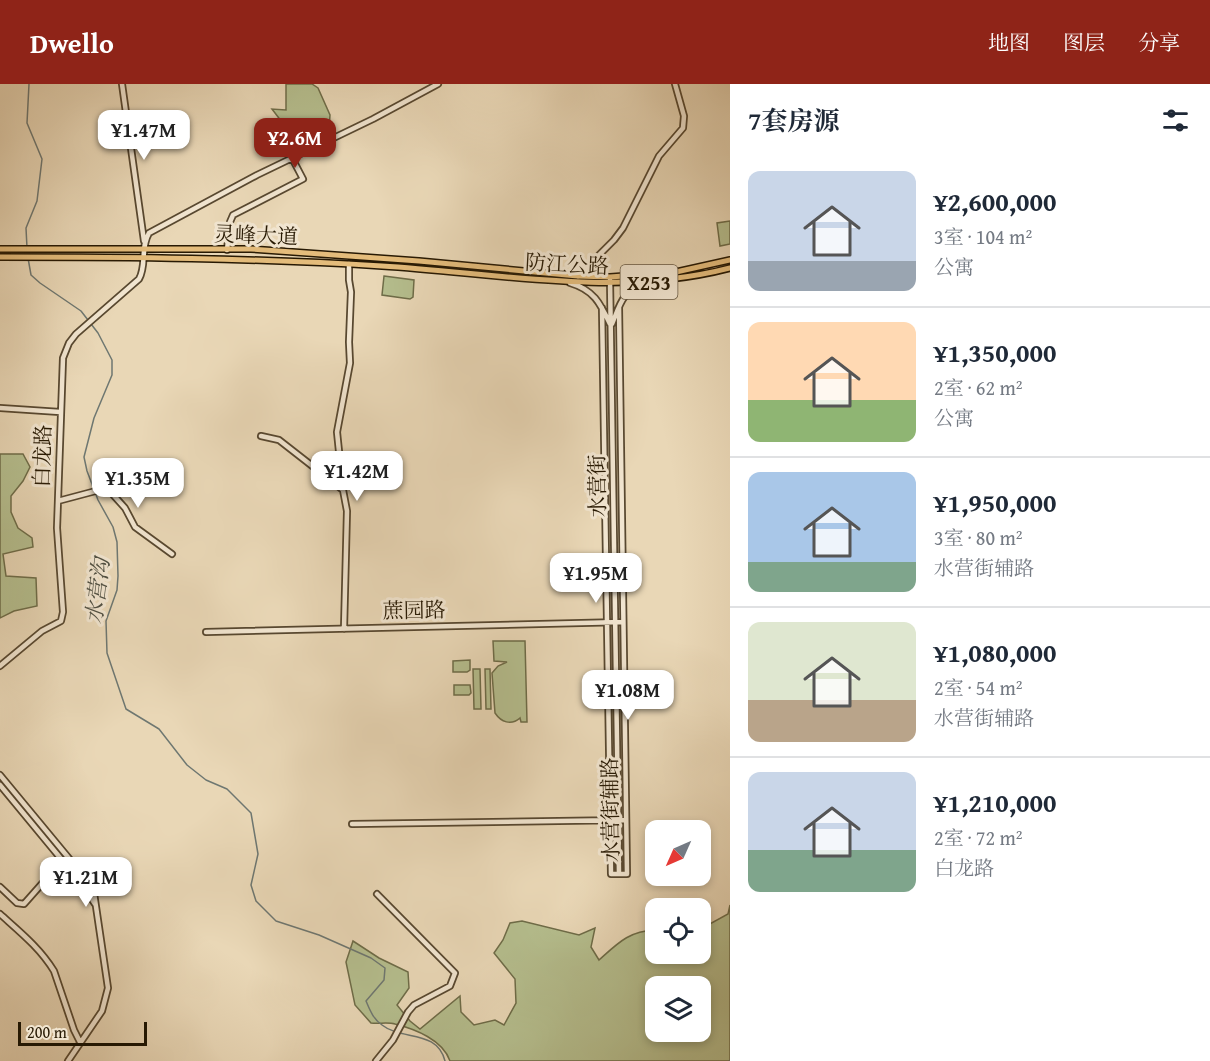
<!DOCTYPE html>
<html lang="zh">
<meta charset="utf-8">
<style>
:root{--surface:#fff;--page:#f2f2f3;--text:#1f2937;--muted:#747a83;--line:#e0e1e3;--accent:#8f2418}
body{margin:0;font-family:"Gentium Book Plus","Noto Serif SC",serif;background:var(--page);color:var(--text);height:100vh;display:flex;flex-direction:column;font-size:22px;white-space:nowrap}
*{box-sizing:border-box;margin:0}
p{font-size:20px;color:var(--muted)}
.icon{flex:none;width:33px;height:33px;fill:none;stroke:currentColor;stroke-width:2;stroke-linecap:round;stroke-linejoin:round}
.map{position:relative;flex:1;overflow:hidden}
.sheet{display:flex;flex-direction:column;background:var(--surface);width:480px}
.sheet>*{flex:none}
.needle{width:39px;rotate:225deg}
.tools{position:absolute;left:645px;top:736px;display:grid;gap:12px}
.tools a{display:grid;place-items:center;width:66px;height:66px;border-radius:12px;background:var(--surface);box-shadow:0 3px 9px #0003;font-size:30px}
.scale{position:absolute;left:18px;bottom:15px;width:129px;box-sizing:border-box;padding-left:6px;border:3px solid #271903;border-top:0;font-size:16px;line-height:21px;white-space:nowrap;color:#271903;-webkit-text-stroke:4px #f1e5d0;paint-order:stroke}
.price{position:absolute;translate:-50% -51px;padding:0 14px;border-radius:12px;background:#fff;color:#222;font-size:20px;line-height:39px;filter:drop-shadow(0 2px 3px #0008)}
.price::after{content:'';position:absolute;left:50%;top:36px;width:18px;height:14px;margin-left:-9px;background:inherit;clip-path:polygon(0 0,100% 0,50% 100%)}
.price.active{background:var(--accent);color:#fff}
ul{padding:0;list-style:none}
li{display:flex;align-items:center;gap:18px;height:150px;padding:0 18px}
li+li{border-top:2px solid var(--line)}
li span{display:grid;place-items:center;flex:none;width:168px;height:120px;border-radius:12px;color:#555}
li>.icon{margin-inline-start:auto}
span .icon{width:72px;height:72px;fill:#fffc;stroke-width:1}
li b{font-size:26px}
h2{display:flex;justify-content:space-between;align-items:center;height:72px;padding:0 18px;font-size:26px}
header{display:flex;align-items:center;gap:36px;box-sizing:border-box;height:84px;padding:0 30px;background:var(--accent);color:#fff}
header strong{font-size:28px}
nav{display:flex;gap:33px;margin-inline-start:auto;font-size:21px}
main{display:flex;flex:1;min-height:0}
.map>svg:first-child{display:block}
.green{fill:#b5be8e;stroke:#6e6c48;stroke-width:1.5;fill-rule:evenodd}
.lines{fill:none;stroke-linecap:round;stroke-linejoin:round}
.stream{stroke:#6e7771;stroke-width:1.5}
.minor-casing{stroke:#584830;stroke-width:8}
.major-casing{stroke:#271903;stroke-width:8}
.minor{stroke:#f1e5d0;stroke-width:4.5}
.major{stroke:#e4bc7b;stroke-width:5}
.labels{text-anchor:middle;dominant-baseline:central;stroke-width:6;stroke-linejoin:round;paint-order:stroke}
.shield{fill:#f1e5d0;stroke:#645640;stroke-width:1.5}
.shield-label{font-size:20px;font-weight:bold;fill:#271903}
.street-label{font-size:21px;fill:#271903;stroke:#f1e5d0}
.water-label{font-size:22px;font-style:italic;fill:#505043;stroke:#f1e5d0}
</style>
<header>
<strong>Dwello</strong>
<nav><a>地图</a><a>图层</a><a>分享</a></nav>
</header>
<main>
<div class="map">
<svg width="730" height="977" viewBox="0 0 730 977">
<rect width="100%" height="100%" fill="#e9d7b6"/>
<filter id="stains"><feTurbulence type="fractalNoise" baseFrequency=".00333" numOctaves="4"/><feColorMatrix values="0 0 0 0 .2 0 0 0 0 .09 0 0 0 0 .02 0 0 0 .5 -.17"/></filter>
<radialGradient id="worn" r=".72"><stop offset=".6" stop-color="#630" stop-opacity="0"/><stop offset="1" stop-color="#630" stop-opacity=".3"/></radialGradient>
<path class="green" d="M286 0H312L318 4 330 31 329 45 294 54 272 25 286 26Z
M730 137V160L720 162 717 139Z
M384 192 414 196 413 213 410 215 382 211Z
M0 370H23L30 383 23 397 11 412V428L18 444 32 454 33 463 3 470 6 492 36 494 37 522 14 527 0 534Z
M493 557H525L527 638H521L520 634C511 642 501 638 495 629L492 589 498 582 507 578 494 577Z
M470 576V586L467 588H453V577Z
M473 585H480L481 625H474Z
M485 585H490L491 625H486Z
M454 601H470L471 609 469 611H454Z
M730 821V977H450C443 956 415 945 395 940 388 938 379 940 371 939L355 921 346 878 353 857 379 874 408 888 409 904 397 921 410 937 420 945 460 912 461 928 474 941 495 936 504 941 516 919 515 895 494 869 503 856 510 839 522 837 579 851 595 844 591 863 599 876C618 859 629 847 655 846L656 870H700L701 842 708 841 728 830ZM656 903H700V948H656Z"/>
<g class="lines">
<path class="stream" d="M27 164 26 144 37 117 42 75 27 39 29 0
M28 174 31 191 40 199 81 227 98 249 112 276V291L94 334 84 373 87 387 98 416 113 443 117 458 118 492 117 506 106 537 107 569 126 625 159 645 187 681 206 696 227 705 251 729 258 770 251 801 256 817 276 837 319 851 371 874 385 884 384 896 366 917C370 926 373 935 382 941 402 957 437 945 445 977
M729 977 730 976"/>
<defs>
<path id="minor" d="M122 0 144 157
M227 166 230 138 233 131 303 95 292 74
M578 192 614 156 623 144 659 72 683 44 684 32 675 0
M610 196 619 790
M570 199C594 206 600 219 610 240
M602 224 611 790H627L619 223
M612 240C621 218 622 208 646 198
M0 324 60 328
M261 352 279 356 343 406 347 427 344 545
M343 406 337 348 350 279 349 258 351 208 349 196V180
M58 417 107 404 125 424 135 443 172 470
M206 548 623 538
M0 582 42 547 61 537 63 528 57 444 63 274 69 259 76 250 139 195C147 181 140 164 149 149L257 91 373 35 438 0
M0 691 86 795 94 809 108 904 102 927 68 977
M0 701 81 799 95 820
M352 740 626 736
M0 803 17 819 24 820 63 776
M0 830C20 848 40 864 54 887L74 946 80 958
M376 977 393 956 408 928 414 921 450 902 455 889 377 810"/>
<path id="major" d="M0 165H251L419 177 578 192 610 193 676 188 730 176
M0 173C128 173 255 174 382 182 498 189 615 214 730 184"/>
</defs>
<use href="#minor" class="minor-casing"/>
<use href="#major" class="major-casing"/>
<use href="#minor" class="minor"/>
<use href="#major" class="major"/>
</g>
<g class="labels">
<rect class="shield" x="620.5" y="181" width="57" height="34" rx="4.5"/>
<g class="shield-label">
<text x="649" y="198">X253</text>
</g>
<g class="street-label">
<text transform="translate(256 151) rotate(2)">灵峰大道</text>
<text transform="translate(567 180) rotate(3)">防江公路</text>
<text transform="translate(42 372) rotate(-88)">白龙路</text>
<text transform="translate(597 402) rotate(-91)">水营街</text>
<text transform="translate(414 526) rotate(-1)">蔗园路</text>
<text transform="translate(610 726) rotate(-91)">水营街辅路</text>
</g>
<g class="water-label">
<text transform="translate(97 507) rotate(-83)">水营沟</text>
</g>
</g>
<rect width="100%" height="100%" filter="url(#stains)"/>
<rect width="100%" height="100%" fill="url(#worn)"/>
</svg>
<div class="tools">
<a><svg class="needle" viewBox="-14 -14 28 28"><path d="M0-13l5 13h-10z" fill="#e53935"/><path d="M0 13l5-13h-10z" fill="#747a83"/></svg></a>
<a><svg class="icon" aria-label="locate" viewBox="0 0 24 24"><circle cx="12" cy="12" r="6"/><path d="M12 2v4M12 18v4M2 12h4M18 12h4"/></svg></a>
<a><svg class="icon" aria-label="layers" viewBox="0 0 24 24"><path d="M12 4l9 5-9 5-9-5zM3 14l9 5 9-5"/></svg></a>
</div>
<div class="scale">200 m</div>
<b class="price" style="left:144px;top:77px">¥1.47M</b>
<b class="price active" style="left:295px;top:85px">¥2.6M</b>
<b class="price" style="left:357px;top:418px">¥1.42M</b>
<b class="price" style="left:138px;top:425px">¥1.35M</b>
<b class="price" style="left:596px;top:520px">¥1.95M</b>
<b class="price" style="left:628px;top:637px">¥1.08M</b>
<b class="price" style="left:86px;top:824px">¥1.21M</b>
</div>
<section class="sheet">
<h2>7套房源<svg class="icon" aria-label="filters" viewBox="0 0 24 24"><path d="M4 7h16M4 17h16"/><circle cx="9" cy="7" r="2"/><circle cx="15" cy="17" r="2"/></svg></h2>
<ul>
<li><span style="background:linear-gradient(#c9d6e8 75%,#9aa5b1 0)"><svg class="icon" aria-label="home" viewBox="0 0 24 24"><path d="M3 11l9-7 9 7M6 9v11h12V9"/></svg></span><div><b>¥2,600,000</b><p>3室 · 104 m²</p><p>公寓</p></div></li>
<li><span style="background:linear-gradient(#ffd9b3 65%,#8fb573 0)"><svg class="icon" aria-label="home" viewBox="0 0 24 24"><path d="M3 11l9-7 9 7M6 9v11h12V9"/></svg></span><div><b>¥1,350,000</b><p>2室 · 62 m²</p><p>公寓</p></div></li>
<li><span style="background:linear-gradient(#a9c7e8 75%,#7fa58c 0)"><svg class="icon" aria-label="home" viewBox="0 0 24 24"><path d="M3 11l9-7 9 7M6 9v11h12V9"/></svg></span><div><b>¥1,950,000</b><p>3室 · 80 m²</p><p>水营街辅路</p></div></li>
<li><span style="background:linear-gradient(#dfe7d0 65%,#b9a48a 0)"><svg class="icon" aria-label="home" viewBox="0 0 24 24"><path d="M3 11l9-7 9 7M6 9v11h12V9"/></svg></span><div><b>¥1,080,000</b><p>2室 · 54 m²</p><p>水营街辅路</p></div></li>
<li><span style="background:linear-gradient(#c9d6e8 65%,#7fa58c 0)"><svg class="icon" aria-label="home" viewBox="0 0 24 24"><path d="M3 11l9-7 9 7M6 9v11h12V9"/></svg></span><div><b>¥1,210,000</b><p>2室 · 72 m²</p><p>白龙路</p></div></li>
</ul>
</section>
</main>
